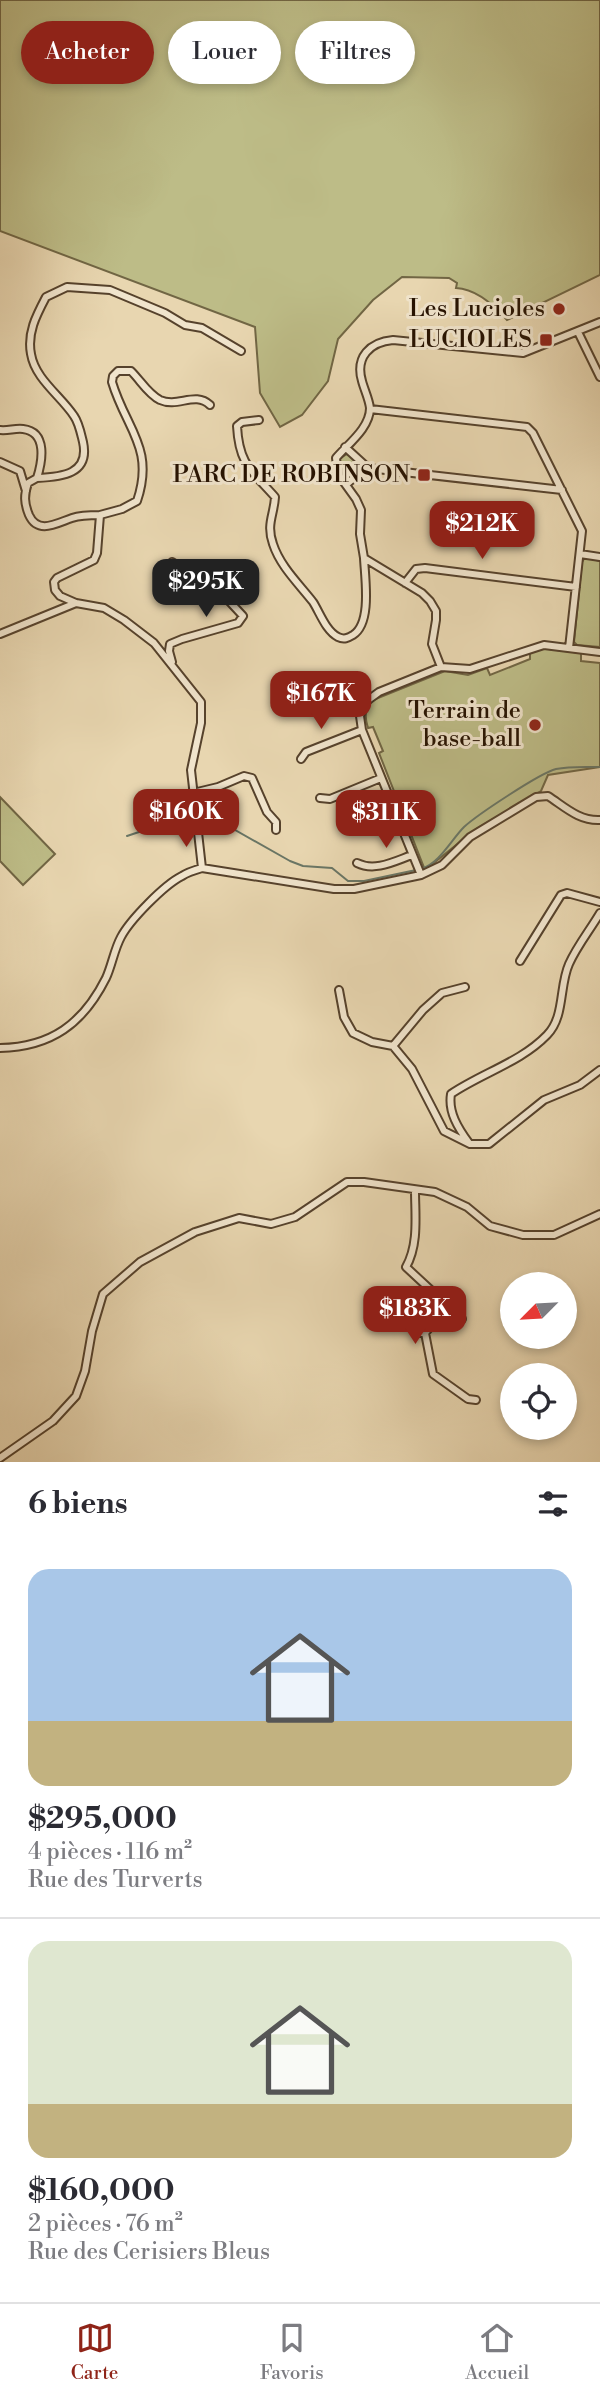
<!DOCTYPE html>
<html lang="fr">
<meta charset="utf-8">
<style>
:root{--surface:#fff;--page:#f7f7f7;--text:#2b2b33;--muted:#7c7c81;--line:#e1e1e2;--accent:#8f2418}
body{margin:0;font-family:"Libre Bodoni",serif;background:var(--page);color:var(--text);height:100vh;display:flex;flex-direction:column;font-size:26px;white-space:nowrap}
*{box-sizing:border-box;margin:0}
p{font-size:23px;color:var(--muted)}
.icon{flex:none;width:38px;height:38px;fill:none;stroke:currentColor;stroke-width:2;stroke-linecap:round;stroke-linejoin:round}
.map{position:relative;height:1462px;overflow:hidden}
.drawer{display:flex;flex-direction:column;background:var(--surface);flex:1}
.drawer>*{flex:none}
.hud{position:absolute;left:21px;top:21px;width:558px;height:63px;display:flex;gap:14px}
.needle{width:46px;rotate:246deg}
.tools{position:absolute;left:500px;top:1272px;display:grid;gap:14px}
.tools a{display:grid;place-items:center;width:77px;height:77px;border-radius:50%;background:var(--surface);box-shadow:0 4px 10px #0003;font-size:35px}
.price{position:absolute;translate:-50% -60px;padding:0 16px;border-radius:14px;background:var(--accent);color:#fff;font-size:23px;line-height:46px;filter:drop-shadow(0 2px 4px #0008)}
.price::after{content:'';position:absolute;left:50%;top:42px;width:21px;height:16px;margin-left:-10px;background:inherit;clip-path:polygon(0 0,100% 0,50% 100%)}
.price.current{background:#222;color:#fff}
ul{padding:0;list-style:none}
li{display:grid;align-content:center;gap:14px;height:371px;padding:0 28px}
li+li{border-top:2px solid var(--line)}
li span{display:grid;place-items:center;height:217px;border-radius:21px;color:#555}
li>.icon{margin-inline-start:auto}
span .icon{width:126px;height:126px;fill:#fffc;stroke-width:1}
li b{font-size:30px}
h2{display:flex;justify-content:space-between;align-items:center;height:84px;padding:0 28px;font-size:30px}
.tag{padding:0 24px;border-radius:32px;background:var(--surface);box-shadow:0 4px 10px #0003;font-size:24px;line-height:63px}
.tag.current{background:var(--accent);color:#fff}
.menu{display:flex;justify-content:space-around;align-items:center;height:98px;border-top:2px solid var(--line);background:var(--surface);font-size:19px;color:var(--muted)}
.menu a{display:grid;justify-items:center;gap:4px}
.menu .current{color:var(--accent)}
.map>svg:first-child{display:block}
.green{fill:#bdbc87;stroke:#716644;stroke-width:2}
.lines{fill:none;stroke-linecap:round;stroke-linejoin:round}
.stream{stroke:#6a7665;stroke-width:2}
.minor-casing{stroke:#56422c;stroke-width:10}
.minor{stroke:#f0e4cc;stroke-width:6}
.poi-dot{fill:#8f2418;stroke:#f0e4cc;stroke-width:2.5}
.labels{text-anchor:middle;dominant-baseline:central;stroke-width:6;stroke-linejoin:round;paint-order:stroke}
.poi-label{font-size:24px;fill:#251100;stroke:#f0e4cc;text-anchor:end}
</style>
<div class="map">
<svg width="600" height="1462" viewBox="0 0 600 1462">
<rect width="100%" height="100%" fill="#e8d6b0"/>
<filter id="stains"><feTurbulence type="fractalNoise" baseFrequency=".00286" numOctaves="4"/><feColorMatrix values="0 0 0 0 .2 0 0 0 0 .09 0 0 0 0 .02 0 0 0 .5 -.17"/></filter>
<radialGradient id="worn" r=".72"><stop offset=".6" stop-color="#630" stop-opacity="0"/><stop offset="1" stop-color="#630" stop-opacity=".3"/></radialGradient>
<path class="green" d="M0 0H600V275L507 320C494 305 475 289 456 288L457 283 449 278 402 277 373 300 338 339 328 381 302 415 280 427 260 393 255 327 0 231Z
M347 454 354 458 361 470 347 479 341 475 339 459Z
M585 557 600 561V647L577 645 574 642 582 562Z
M540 648 581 653V661L600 663V767L548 775 541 791 476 829 425 870 379 753 383 751 373 727 368 728C364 716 365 710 373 700L445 671 468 675 487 668 490 675 530 659V651Z
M0 797 55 854 23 885 0 861Z"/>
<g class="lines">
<path class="stream" d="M127 836 157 826 174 829 206 821 221 822 290 861 303 866 332 868 348 881H364L416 870
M421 869C440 863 451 840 464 827 477 815 540 773 556 769 570 766 586 767 600 767"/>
<defs>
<path id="minor" d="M578 332 600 377
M370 409 527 427 533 433 582 531 569 648
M259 420 242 422 237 426C239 464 251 470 275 497 274 515 266 524 273 544 280 566 299 584 313 602 320 613 326 631 338 637 344 640 348 638 353 635 372 623 365 579 364 558
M0 430C8 431 15 428 23 429 48 432 42 462 37 478L28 483C24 495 24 503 29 515 38 535 57 523 72 518 81 515 91 515 100 515L97 553 94 560 57 578 54 582 55 590 60 596 76 603 104 608 124 620 154 643 201 702V723L191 770 202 868
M345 447 368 468 562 490
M0 462 20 471 26 491
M37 478C62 477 90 474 83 442 81 434 79 423 74 416 61 396 35 379 31 354 27 333 36 316 46 297L67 287 110 290 165 313 185 325 202 328 241 351
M346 484 368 468
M100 515 122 509 137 501C155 448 126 429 112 382L113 376 118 371H131C141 381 148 394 160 400 178 408 195 391 210 405
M580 554 600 557
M172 562 190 573H203L243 616 238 623 182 639 170 644 169 651 172 662
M405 583 416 569 425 568 576 587
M0 634 76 603
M441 667 432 644 436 620V611L430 601 422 593 364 558 360 534 361 510 356 499 338 474 336 458C348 444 370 428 370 408 369 399 364 389 362 381 355 357 370 342 393 340L523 353 600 322
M301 759 306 752 362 730
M193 793 218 787 244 776 252 778 267 812 276 822V830
M320 798 330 799 381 778
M357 863C375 872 395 861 412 855
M421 875 362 730 360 716 364 703 379 692 441 667 470 669 544 645 600 652
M520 961 561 895 567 893 600 902
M339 990 344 1017 353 1033 372 1042 393 1046 412 1069 444 1131 470 1144H489L544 1100 580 1085 600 1070
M393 1046 423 1010 442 993 465 987
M0 1048C51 1047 83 1024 106 978 112 965 114 950 121 937 130 920 164 885 182 876 188 872 195 870 202 868L334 889H354L421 875 442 865 470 837 536 797 548 796C565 807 579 821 600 820
M469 1143C458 1128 448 1112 451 1094 482 1073 521 1062 547 1035 565 1017 559 986 569 964 577 946 590 930 600 913
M415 1190C415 1215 419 1244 406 1267L462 1319
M380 1299 420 1333H425L448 1306
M425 1333 433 1374 468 1399 476 1400
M0 1458 53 1421 76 1396 85 1371 92 1331 103 1294 140 1262 195 1232 239 1218 271 1224 295 1217 347 1182H364L435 1192 467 1207 490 1226 523 1235H554L600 1214"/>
</defs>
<use href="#minor" class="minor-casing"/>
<use href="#minor" class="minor"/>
</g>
<g class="poi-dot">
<circle cx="559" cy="309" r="7"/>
<rect x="539" y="333" width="14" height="14" rx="3.5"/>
<rect x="417" y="468" width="14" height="14" rx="3.5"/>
<circle cx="535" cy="725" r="7"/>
</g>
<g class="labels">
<g class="poi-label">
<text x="545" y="309">Les Lucioles</text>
<text x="532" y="340">LUCIOLES</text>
<text x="410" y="475">PARC DE ROBINSON</text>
<text x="521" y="711">Terrain de<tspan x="521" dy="28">base-ball</tspan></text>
</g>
</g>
<rect width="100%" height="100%" filter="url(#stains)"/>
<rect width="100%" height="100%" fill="url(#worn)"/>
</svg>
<div class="tools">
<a><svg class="needle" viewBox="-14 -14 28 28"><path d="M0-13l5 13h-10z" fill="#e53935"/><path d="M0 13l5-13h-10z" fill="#7c7c81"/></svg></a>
<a><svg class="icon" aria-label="locate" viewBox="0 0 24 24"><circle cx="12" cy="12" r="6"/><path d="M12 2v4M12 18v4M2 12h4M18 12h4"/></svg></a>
</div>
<b class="price" style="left:482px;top:561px">$212K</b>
<b class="price current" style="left:206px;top:619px">$295K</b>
<b class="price" style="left:321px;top:731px">$167K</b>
<b class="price" style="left:186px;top:849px">$160K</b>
<b class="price" style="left:386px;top:850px">$311K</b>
<b class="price" style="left:415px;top:1346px">$183K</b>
<div class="hud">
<a class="tag current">Acheter</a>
<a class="tag">Louer</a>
<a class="tag">Filtres</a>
</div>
</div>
<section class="drawer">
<h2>6 biens<svg class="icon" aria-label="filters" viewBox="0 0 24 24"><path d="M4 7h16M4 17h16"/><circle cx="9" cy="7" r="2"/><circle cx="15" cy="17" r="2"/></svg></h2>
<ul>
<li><span style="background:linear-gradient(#a9c7e8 70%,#c2b280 0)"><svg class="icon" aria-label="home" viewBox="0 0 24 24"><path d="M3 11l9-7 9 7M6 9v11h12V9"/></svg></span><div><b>$295,000</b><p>4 pièces · 116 m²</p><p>Rue des Turverts</p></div></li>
<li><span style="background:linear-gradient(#dfe7d0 75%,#c2b280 0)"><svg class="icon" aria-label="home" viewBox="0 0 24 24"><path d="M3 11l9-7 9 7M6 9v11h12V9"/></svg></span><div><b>$160,000</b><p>2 pièces · 76 m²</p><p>Rue des Cerisiers Bleus</p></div></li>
</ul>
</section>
<nav class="menu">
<a class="current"><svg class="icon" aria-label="map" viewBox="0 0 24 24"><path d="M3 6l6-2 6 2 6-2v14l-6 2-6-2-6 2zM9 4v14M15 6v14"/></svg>Carte</a>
<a><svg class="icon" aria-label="saved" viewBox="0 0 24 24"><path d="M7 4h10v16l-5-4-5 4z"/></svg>Favoris</a>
<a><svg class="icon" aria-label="home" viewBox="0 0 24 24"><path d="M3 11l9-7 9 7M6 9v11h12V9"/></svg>Accueil</a>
</nav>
